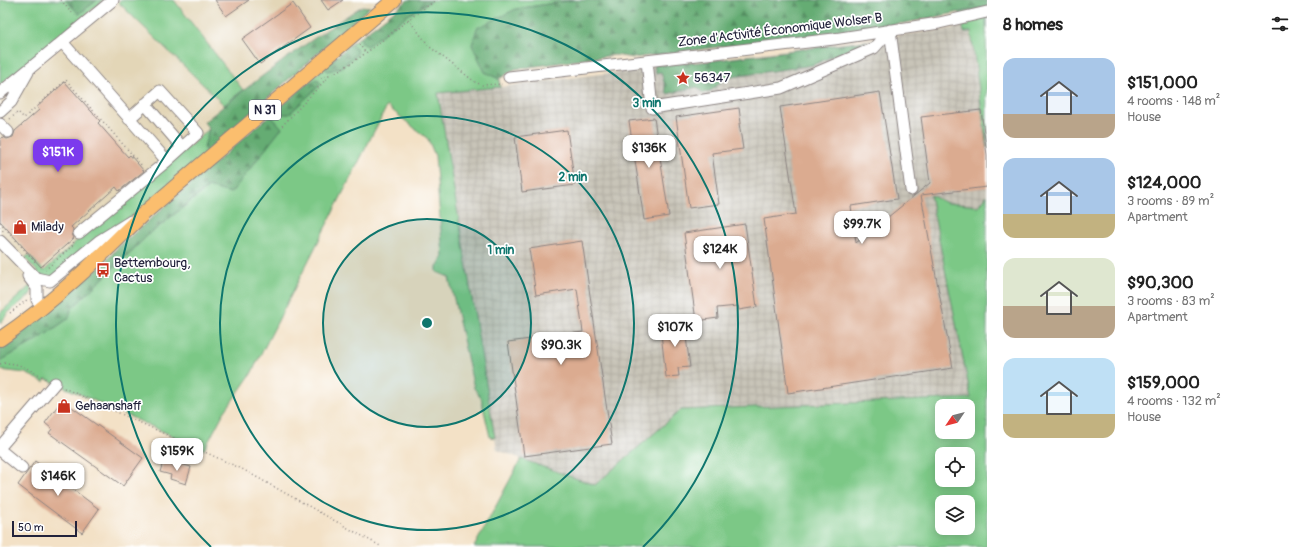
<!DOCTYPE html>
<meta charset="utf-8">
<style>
:root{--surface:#fff;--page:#f6f6f6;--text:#222;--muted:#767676;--accent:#7c3aed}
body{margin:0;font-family:Pangolin,sans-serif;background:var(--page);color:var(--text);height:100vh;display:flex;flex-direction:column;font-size:15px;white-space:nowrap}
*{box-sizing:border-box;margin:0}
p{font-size:13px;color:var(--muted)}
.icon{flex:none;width:22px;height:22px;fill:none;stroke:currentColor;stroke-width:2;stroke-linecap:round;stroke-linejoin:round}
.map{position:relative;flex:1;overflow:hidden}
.sheet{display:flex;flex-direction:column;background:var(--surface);width:320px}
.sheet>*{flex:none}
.needle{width:26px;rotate:235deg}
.tools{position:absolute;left:935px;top:399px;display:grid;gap:8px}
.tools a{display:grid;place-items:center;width:40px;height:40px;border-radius:8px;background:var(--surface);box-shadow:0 2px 10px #0003;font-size:20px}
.scale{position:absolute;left:12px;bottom:10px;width:65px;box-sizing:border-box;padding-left:4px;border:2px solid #22223b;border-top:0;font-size:11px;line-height:14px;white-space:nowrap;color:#22223b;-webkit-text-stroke:3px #fff;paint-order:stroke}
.price{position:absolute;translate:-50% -34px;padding:0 9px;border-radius:8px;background:#fff;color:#222;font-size:13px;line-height:26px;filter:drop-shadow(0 1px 2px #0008)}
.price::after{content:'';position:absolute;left:50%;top:24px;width:12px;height:9px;margin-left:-6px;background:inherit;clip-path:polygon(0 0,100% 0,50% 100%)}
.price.current{background:var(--accent);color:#fff}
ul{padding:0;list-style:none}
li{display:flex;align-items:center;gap:12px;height:100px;padding:0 16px}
li span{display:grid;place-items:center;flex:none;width:112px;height:80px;border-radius:12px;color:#555}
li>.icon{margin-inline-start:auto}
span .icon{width:48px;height:48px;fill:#fffc;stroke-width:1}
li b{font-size:17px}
h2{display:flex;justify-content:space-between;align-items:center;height:48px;padding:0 16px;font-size:17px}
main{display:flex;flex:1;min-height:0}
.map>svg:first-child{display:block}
.built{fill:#e3d6b7}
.industrial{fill:url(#industrial-grid)}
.grass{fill:#7cc886;stroke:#4f7560;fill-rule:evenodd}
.forest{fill:url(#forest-firs);stroke:#446757}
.building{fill:#dbab90}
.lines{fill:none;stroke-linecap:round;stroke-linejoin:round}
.minor-casing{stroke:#8a8280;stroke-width:13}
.major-casing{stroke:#8a8280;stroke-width:16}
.path{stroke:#8a8280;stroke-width:1.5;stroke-dasharray:1 3;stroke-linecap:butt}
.minor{stroke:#fff;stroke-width:11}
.major{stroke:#fbbe6e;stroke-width:14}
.ring{fill:none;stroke:#0f766e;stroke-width:2}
.labels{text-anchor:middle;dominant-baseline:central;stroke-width:3.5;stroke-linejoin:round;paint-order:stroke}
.shield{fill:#fff;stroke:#646476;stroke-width:1}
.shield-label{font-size:12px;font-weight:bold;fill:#22223b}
.street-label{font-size:13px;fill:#22223b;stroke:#fff}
.poi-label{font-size:13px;fill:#22223b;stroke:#fff;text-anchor:start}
.centre{fill:#0f766e;stroke:#fff;stroke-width:2}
.ring-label{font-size:12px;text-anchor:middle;font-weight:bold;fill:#0f766e;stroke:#fff;stroke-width:3.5;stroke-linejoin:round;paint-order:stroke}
</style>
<main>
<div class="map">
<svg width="987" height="547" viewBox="0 0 987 547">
<defs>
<pattern id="industrial-grid" width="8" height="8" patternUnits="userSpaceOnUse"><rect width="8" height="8" fill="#c8c4b8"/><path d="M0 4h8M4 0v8" fill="none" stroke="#aca89f"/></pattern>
<pattern id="forest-firs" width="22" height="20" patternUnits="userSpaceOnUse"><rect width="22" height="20" fill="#65ac73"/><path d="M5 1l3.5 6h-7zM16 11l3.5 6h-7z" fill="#538c60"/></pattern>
</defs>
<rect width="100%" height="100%" fill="#fff"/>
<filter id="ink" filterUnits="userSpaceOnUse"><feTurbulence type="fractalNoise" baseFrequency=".025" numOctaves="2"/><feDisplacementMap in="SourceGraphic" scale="8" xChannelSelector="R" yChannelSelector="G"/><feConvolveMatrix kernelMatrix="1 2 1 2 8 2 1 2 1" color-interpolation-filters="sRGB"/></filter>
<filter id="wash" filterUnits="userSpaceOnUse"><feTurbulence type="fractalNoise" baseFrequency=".012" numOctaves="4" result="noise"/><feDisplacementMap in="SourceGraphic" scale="16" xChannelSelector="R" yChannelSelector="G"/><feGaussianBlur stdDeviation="0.9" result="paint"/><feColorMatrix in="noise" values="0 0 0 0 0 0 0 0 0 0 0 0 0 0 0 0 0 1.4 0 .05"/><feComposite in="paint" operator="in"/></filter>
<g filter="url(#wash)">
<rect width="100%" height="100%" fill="#f3e1c6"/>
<path class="built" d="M174 0H377L370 7 362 6 321 33 243 90Z
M118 2 224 105 204 122 209 129 169 164 108 212 43 271 29 255 41 276 0 313V99Z"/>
<path class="industrial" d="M963 27 964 32H970L987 148V195L979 206 947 203 930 196 971 398 681 410 595 485 497 450 438 93 500 87Z"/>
<path class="grass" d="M0 0H66L79 14 97 0H104L0 85Z
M121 0H174L243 90 224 105 118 2Z
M432 0H574L516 9 485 72 499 79 500 87 438 93 495 438 490 437 481 398 474 388 449 277 437 272V267L443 256 435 156 428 139 387 106 251 374 223 414 204 450 46 379 44 382 25 373 0 370V361L39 339 69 318 71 309 147 236 282 129 270 115 279 108 282 113 289 114 321 84 305 85 337 55 327 71 340 68 357 54 350 44 360 37 405 17Z
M986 6 987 148 971 32H964L960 13Z
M209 129 204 148 207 152 138 212 53 277 41 276 25 258 29 255 44 271 108 212 169 164Z
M930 195 947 203 979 206 987 195V547H474L521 459 595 485 681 410 971 398ZM942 406H968V432H942ZM942 454H968V480H942ZM942 502H968V528H942Z
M30 286 32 290 30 295 8 313 0 324V313Z"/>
<path class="forest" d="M66 0H97L79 14Z
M408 0H432L405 17 367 46 362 43 360 37Z
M574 0H987V28L986 7 905 23 633 58 615 55 515 69 499 79 485 72 472 45 477 28 516 9Z
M362 6 370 7 207 152 204 148 209 129 204 122C255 80 307 42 362 6Z
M867 41 813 65 725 78 712 90 703 93 697 87 667 94 661 72 656 73 654 65 702 62Z
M350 44 356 48 357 54 340 68 327 71 325 68Z
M317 79 321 84 289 114H282L279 108 305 85Z
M270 115 282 128 231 193 208 187 147 236 71 309 69 318 39 339 0 361V347C24 331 45 312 68 294 85 279 103 267 117 248Z"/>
<g id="blocks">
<path class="building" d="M215 0H249L226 16Z
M321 0H343L328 10Z
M293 3 310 28 260 64 242 39Z
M65 82 100 121 98 123 128 157 130 155 144 171 119 191 116 187 71 227 73 229 72 234 74 238 41 267 0 221V139L3 137 7 139 13 137 15 131 39 110 37 107Z
M880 92 897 199 851 206 856 243 930 183 921 117 981 110 987 155V187L921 195 953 368 788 393 764 219 796 214 780 107Z
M739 108 741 123H739L743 149 712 153 719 204 689 208 676 117Z
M654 118 669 216 644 220 629 121Z
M567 130 575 185 522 192 515 137Z
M745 224 757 307 739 310 738 306 717 308 718 318 696 321 684 233Z
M582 241 612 444 524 456 508 342 583 332 577 289 536 295 529 249Z
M684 322 690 367 678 368 679 376 666 377 660 325Z
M62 400 143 458 123 486 49 433 52 429 45 423Z
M35 461 99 509 82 533 18 485Z
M163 462 176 466 177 463 191 467 186 484 170 479 171 475 160 472Z"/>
</g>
</g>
<g filter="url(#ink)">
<use href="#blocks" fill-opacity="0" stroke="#8a8280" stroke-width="1"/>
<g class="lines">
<defs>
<path id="minor" d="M62 42 167 161 198 133 160 91 129 119
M647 61 652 108 781 88 874 48 890 30 911 190
M509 77 834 39 939 23 987 12
M0 93 113 0
M145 104 182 147
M0 112 11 102 28 72
M0 124 8 132
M79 233 167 161
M0 241 36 278 50 281 99 241 131 221
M28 276 37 288V300
M0 447 55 383
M0 450 22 468"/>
<path id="major" d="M0 339C52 304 98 259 142 215L394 0"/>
</defs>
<use href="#minor" class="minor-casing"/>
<use href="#major" class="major-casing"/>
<path class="path" d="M61 0 69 10 78 17
M408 19 430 47 475 82 482 85 502 84
M359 44 365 52
M321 78C362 64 398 23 437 0
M10 119 18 112 24 118 66 80 143 167
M282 126 329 76
M0 222 36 263
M0 227 4 232
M45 270 74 244 73 241
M10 313 28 299
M0 364C16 360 33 371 46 379
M64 388 242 469 382 547"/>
<use href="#minor" class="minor"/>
<use href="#major" class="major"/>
</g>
</g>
<circle cx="427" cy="323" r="104" fill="#0f766e" fill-opacity=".12"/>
<g class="ring">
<circle cx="427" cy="323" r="104"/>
<circle cx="427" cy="323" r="207"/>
<path d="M211 547A311 311 0 1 1 643 547"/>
</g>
<defs>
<symbol id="sight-bare" viewBox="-9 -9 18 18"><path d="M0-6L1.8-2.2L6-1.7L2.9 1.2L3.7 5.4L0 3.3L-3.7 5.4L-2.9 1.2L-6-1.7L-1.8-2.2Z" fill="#c8321e" stroke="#fff" stroke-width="2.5" paint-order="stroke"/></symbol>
<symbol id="shop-bare" viewBox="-9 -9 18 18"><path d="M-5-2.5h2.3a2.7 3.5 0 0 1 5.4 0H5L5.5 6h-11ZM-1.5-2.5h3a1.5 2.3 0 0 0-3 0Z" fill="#c8321e" stroke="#fff" stroke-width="2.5" paint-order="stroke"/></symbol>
<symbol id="bus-bare" viewBox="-9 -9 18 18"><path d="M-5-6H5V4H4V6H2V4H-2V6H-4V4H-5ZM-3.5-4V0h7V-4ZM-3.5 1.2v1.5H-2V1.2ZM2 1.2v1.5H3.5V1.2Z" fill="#c8321e" stroke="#fff" stroke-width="2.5" paint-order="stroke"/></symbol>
</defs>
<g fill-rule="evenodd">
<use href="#sight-bare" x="673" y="68" width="20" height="20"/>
<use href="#shop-bare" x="10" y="217" width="20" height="20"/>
<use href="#bus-bare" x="93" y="260" width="20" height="20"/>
<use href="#shop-bare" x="54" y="396" width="20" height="20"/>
</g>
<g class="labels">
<rect class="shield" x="249" y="100" width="32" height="20" rx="3"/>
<g class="shield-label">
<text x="265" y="110">N 31</text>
</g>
<g class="street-label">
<text transform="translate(780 30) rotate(-7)">Zone d'Activité Économique Wolser B</text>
</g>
<g class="poi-label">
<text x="694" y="78">56347</text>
<text x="31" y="227">Milady</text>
<text x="114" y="263">Bettembourg,<tspan x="114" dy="15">Cactus</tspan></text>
<text x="75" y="406">Gehaanshaff</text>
</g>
</g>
<circle cx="427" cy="323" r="6" class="centre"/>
<g class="ring-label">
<text x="647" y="107">3 min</text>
<text x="573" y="181">2 min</text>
<text x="501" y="254">1 min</text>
</g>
</svg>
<div class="tools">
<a><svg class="needle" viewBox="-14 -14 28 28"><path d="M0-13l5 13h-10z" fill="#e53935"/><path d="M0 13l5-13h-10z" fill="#767676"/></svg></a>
<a><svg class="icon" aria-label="locate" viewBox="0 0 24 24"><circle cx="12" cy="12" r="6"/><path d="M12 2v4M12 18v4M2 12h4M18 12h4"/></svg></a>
<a><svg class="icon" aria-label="layers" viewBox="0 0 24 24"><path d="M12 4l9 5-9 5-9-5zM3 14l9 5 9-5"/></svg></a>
</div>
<div class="scale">50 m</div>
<b class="price" style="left:649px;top:169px">$136K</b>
<b class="price current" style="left:58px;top:173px">$151K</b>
<b class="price" style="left:862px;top:245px">$99.7K</b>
<b class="price" style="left:720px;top:270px">$124K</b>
<b class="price" style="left:675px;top:348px">$107K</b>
<b class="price" style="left:561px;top:366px">$90.3K</b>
<b class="price" style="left:177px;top:472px">$159K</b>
<b class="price" style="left:58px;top:497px">$146K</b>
</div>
<section class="sheet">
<h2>8 homes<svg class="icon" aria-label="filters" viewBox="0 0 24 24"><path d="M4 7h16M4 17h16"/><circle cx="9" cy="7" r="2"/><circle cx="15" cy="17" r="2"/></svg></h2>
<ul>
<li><span style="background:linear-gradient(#a9c7e8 70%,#b9a48a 0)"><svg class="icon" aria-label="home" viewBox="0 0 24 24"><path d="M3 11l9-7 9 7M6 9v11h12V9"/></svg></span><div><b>$151,000</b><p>4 rooms · 148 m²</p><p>House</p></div></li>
<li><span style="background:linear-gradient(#a9c7e8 70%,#c2b280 0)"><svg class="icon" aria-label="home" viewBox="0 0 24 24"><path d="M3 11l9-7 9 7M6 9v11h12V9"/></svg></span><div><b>$124,000</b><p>3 rooms · 89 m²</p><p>Apartment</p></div></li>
<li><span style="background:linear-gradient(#dfe7d0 60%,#b9a48a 0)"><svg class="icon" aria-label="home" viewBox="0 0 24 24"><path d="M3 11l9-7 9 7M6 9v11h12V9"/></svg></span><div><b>$90,300</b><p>3 rooms · 83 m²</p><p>Apartment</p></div></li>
<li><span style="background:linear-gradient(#bfe0f5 70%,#c2b280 0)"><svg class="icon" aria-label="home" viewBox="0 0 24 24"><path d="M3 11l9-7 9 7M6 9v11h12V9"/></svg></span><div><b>$159,000</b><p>4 rooms · 132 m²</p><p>House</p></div></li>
</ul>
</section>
</main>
